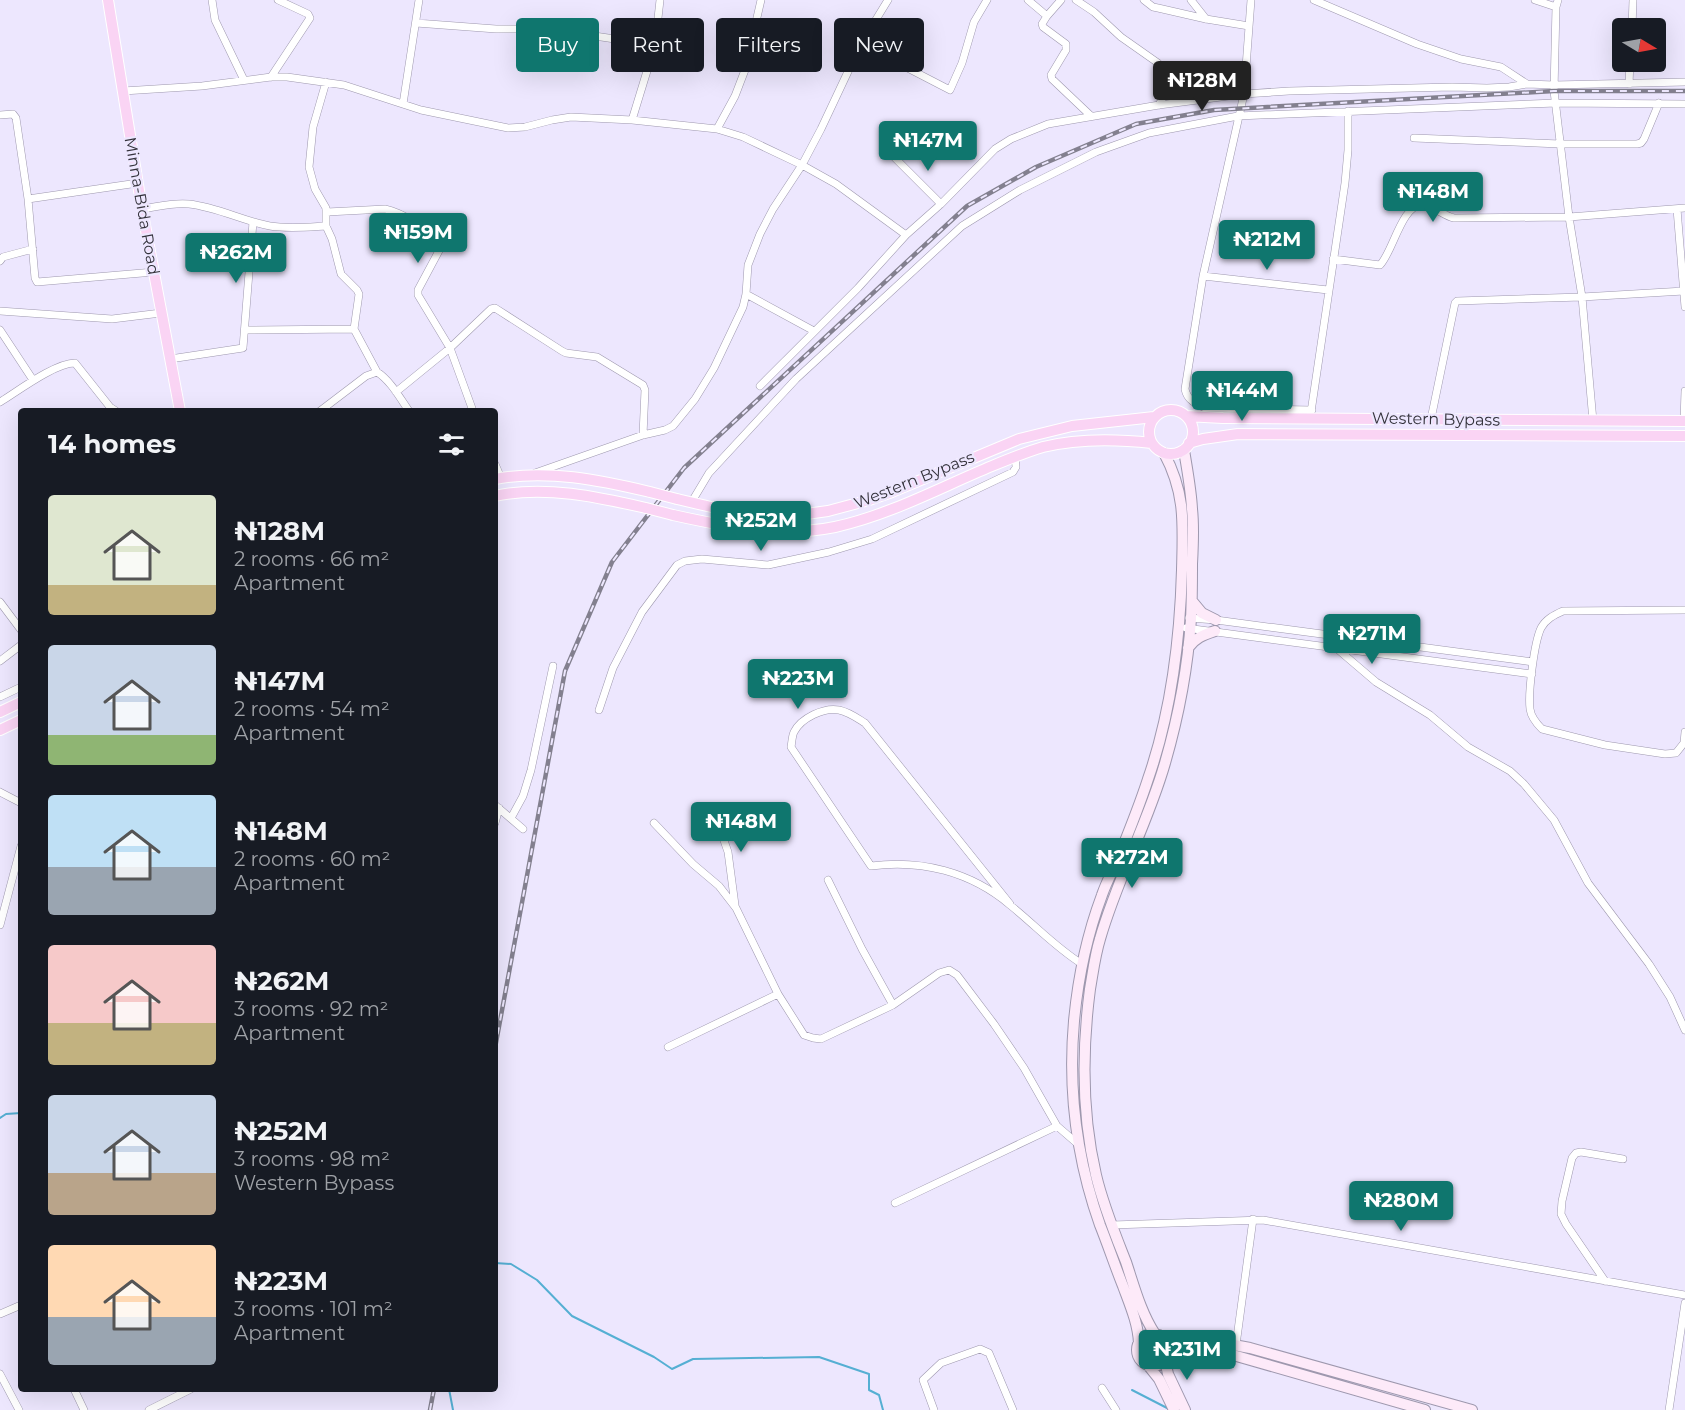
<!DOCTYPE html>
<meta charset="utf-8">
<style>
:root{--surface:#171b24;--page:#242831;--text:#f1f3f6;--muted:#9ea1a6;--accent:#0f766e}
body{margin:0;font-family:Montserrat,sans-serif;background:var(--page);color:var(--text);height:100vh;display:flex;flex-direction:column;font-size:22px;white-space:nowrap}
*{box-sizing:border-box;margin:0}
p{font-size:20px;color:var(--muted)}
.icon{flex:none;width:33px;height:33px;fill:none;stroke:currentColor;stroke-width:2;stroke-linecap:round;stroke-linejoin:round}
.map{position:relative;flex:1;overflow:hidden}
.panel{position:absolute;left:18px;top:408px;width:480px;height:984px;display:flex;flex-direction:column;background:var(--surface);border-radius:6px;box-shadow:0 6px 24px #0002}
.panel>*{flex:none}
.hud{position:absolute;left:516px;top:18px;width:570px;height:54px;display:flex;gap:12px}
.needle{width:39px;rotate:100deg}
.tools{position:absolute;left:1612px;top:18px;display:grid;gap:12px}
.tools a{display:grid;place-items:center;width:54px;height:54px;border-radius:6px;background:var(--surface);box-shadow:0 6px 24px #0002;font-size:30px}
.price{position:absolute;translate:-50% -51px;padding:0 14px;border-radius:6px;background:var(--accent);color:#fff;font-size:20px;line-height:39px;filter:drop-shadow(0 2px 3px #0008)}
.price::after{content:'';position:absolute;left:50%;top:36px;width:18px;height:14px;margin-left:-9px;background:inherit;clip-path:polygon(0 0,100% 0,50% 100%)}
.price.selected{background:#222;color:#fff}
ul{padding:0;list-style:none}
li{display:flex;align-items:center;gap:18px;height:150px;padding:0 30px}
li span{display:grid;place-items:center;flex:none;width:168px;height:120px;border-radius:6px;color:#555}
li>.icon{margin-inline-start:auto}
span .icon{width:72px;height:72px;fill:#fffc;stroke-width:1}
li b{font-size:26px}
h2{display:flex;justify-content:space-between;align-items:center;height:72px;padding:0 30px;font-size:26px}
.tag{padding:0 21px;border-radius:6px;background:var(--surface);box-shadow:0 6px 24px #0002;font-size:21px;line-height:54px}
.tag.selected{background:var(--accent);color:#fff}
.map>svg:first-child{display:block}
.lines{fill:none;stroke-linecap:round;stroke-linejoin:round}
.stream{stroke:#55afd3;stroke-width:2}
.street-casing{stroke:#9e98ae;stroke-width:8}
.secondary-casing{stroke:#9e98ae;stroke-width:12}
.primary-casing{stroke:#fff;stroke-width:12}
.street{stroke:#fff;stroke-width:7}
.secondary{stroke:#fdeaf9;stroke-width:10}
.primary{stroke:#fad4f4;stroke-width:10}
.rail-casing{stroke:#83808f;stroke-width:4.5}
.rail{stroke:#ede7fe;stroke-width:2;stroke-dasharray:7;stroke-linecap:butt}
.primary-bridge-casing{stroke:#fff;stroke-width:12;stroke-linecap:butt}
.primary-bridge{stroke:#fad4f4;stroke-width:10}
.labels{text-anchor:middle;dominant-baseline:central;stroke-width:4.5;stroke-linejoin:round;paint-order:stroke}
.street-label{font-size:16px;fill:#34323b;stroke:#ede7fe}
</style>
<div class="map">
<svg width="1685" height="1410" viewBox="0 0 1685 1410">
<rect width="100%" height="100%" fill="#ede7fe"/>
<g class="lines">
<path class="stream" d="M0 1118 6 1114 21 1113
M495 1263 511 1264 537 1280 572 1316 654 1357 672 1369 693 1359 819 1357 869 1374V1390L879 1395 883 1410
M449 1389 453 1410
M1132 1390 1169 1409"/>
<defs>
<path id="street" d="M212 0 215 20 244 80
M1028 0 1047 16
M1061 0 1047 16 1042 24 1043 27 1066 44V50L1051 75 1052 79 1091 116
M1076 0 1094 12 1121 37 1158 63C1169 76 1167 91 1159 105
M1144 0 1153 7 1158 8 1206 19 1249 26
M1191 0 1206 19
M1251 0 1244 94 1203 276 1185 389C1187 400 1196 404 1205 408L1312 410
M1314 0 1417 44 1461 59 1501 67 1527 84 1554 85 1685 82
M1535 0 1556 7
M1558 0 1556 7 1554 91 1569 217 1582 297 1593 421
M416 23 496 29H520L561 31 655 45
M1632 28 1633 0
M861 44 950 90 962 63 974 22 987 0
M271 77 310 18 308 14 278 0
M326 82 313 127 309 167 315 189 326 208V226
M1629 84 1630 62
M123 91 202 86 271 77H287L344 85 421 110 508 128 525 127 552 120 571 117 632 120 717 129 743 137 802 165 836 184 906 235
M403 104 419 0
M0 115 13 114 16 118 28 199 35 278 37 282 154 272
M632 120 655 45 660 0
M717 129 735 96 745 70 761 0
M1414 138 1560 144H1637L1641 143 1644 139 1659 103
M895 158 941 204
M28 199 138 183
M142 209C157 207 173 202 189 204 217 207 243 221 270 226 288 229 308 227 326 226L332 239 341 274 357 290 359 294 354 329 377 372C390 380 400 398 409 411
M1677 209 1685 307
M327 212 385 209C400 212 437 232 441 247L418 290V295L450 348 473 411
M1333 259 1380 265C1393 252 1402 203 1423 205 1434 206 1444 216 1454 218L1569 217 1685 208
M0 261 3 257 33 249
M1203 276 1328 290
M746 294 814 331
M0 311 112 319 161 313
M0 330 33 380
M245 330 354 329
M170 359 243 348 253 222
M760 386 858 288 906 235 941 204 995 149 1011 139 1048 124 1159 105 1244 94 1289 91 1452 87 1487 88 1509 87 1527 84
M396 392 450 348 491 309 495 308 562 351 566 353 597 357 643 385 645 390 643 435
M0 402C18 391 55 363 75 363L110 407 116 411
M320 411 366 376 377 372
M1311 412 1345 183 1348 150V111
M1431 419 1455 303 1457 301 1582 297 1684 291
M1684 421 1685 391
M495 464 501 478
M535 473 643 435 665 430 673 426 695 399 714 368 743 307 746 294 748 265 760 234 773 209 802 165 821 129 861 44 888 0
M691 503 709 473 796 379 962 226 1020 190 1096 152 1149 133 1238 116 1556 103 1685 104
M0 602 21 630
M1685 610 1563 611C1554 615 1546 619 1541 628 1534 643 1528 693 1530 709 1531 717 1536 723 1542 729L1605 745 1665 754 1676 753 1684 743 1685 732
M1189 618 1216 620 1533 662
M1186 628 1532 674
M1335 647 1376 682 1430 715 1468 747 1510 771 1524 784 1554 820 1588 883 1649 964 1670 997 1685 1030
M0 661 21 645
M0 697 21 687
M599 710 613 668 642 612 677 565 685 561 702 559 768 565 829 552 872 539 1013 472 1016 467 1015 456
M0 792 21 803
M495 805 523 829
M712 806 728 852 735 905
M511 818 523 796 531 770 553 666
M495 823 499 808
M654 823 693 864 719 886 736 908 778 994 804 1035 813 1038 821 1039 893 1005 939 973 949 970 957 975 994 1024 1024 1068 1057 1126 1079 1145
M828 880 862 949 893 1005
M1010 904 865 723C857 718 849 712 839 710 824 707 801 718 794 732 792 736 792 742 791 747L871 866C921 859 971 872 1010 905 1035 925 1055 947 1082 964
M0 925 21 846
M668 1047 778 994
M895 1203 1057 1126
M1112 1225 1263 1220 1685 1295
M1605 1281 1566 1224 1561 1214 1562 1201 1572 1158 1576 1153 1581 1152 1623 1159
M0 1314 21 1305
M1236 1345 1253 1219
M0 1374 19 1410
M1102 1388 1116 1410
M74 1389 84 1410
M149 1410 191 1389
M934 1410 923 1380 941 1363 980 1349 989 1353 1013 1410
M1669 1410 1685 1303"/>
<path id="secondary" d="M1192 601 1202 613 1216 620
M1188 648C1195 638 1203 635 1215 631
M1155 1334C1141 1313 1134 1286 1126 1262 1115 1234 1103 1205 1096 1175 1082 1115 1082 1050 1090 989 1093 972 1095 955 1100 939 1117 879 1148 823 1165 763 1178 718 1188 665 1191 619 1192 600 1192 582 1192 564 1193 545 1194 527 1192 509 1191 489 1187 469 1184 450
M1137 1350a16 16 0 1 1 32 0a16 16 0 1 1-32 0Z
M1165 1339 1207 1340 1250 1348 1472 1410
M1139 1343C1138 1323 1130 1305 1123 1286 1115 1266 1108 1245 1100 1225 1077 1160 1068 1089 1074 1021 1078 978 1087 935 1102 895 1106 883 1112 872 1117 861 1128 834 1139 807 1148 779 1171 713 1180 640 1182 570 1183 525 1186 494 1164 453
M1168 1354C1190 1350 1211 1351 1233 1355L1425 1410
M1165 1360 1168 1374 1185 1410
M1147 1364 1159 1379 1174 1410"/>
<path id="primary" d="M108 0 142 209 180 411
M1149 432a22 22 0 1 1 44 0a22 22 0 1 1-44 0Z
M1186 416 1223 418 1685 421
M1189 443 1203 439 1238 434 1685 436
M495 479C547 469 600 480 650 492
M495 496C544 485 598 497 646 508
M677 499 720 509 773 516 799 515 828 511 869 500 892 492 1019 439 1072 426 1154 417
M673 515C727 527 780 538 835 527 890 515 941 487 992 466 1009 459 1026 452 1043 447 1079 438 1116 439 1152 443
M0 712 21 702
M0 730 21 720"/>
</defs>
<use href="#street" class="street-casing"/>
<use href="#secondary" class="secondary-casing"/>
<use href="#primary" class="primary-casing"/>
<use href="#street" class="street"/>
<use href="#secondary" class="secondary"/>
<use href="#primary" class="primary"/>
<defs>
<path id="rail" d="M495 1048 565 671 612 562 684 468 967 206 1036 167 1136 124 1214 110 1554 91H1685
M430 1410 434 1389"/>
</defs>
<use href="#rail" class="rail-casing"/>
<use href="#rail" class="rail"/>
<defs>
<path id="primary-bridge" d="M650 492 677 499
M646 508 673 515"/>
</defs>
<use href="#primary-bridge" class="primary-bridge-casing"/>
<use href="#primary-bridge" class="primary-bridge"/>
</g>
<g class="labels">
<g class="street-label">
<text transform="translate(142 206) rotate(80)">Minna-Bida Road</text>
<text transform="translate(1436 419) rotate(1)">Western Bypass</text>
<text transform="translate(914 480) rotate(-22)">Western Bypass</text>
</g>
</g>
</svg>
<div class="tools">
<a><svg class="needle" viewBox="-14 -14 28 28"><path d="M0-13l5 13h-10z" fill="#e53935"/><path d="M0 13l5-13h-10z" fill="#9ea1a6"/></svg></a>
</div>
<b class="price selected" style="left:1202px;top:112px">₦128M</b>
<b class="price" style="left:928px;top:172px">₦147M</b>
<b class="price" style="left:1433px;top:223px">₦148M</b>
<b class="price" style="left:418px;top:264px">₦159M</b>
<b class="price" style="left:1267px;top:271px">₦212M</b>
<b class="price" style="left:236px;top:284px">₦262M</b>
<b class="price" style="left:1242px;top:422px">₦144M</b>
<b class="price" style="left:761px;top:552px">₦252M</b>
<b class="price" style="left:1372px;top:665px">₦271M</b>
<b class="price" style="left:798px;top:710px">₦223M</b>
<b class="price" style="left:741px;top:853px">₦148M</b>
<b class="price" style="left:1132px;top:889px">₦272M</b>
<b class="price" style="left:1401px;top:1232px">₦280M</b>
<b class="price" style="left:1187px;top:1381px">₦231M</b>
<div class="hud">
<a class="tag selected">Buy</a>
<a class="tag">Rent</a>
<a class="tag">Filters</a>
<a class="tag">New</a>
</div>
<section class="panel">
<h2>14 homes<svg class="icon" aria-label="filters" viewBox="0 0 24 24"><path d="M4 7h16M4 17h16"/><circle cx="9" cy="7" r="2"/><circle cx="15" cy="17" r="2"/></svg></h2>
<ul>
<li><span style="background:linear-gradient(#dfe7d0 75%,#c2b280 0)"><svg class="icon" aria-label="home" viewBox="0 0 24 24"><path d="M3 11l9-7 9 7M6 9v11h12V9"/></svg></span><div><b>₦128M</b><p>2 rooms · 66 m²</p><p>Apartment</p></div></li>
<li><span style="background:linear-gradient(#c9d6e8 75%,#8fb573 0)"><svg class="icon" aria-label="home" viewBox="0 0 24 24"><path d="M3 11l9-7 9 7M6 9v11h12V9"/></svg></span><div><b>₦147M</b><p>2 rooms · 54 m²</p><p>Apartment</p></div></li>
<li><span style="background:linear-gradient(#bfe0f5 60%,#9aa5b1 0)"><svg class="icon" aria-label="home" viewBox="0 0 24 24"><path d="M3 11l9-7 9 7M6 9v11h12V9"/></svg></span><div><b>₦148M</b><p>2 rooms · 60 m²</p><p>Apartment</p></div></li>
<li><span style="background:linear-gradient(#f6c9c9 65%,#c2b280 0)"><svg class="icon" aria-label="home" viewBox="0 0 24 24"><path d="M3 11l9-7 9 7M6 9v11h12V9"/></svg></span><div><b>₦262M</b><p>3 rooms · 92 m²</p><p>Apartment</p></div></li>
<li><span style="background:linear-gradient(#c9d6e8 65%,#b9a48a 0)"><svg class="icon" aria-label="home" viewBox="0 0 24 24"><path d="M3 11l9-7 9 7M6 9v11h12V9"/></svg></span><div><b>₦252M</b><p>3 rooms · 98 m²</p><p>Western Bypass</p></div></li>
<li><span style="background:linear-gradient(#ffd9b3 60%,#9aa5b1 0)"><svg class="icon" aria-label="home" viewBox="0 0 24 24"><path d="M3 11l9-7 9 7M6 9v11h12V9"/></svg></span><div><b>₦223M</b><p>3 rooms · 101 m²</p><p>Apartment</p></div></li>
</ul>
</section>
</div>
